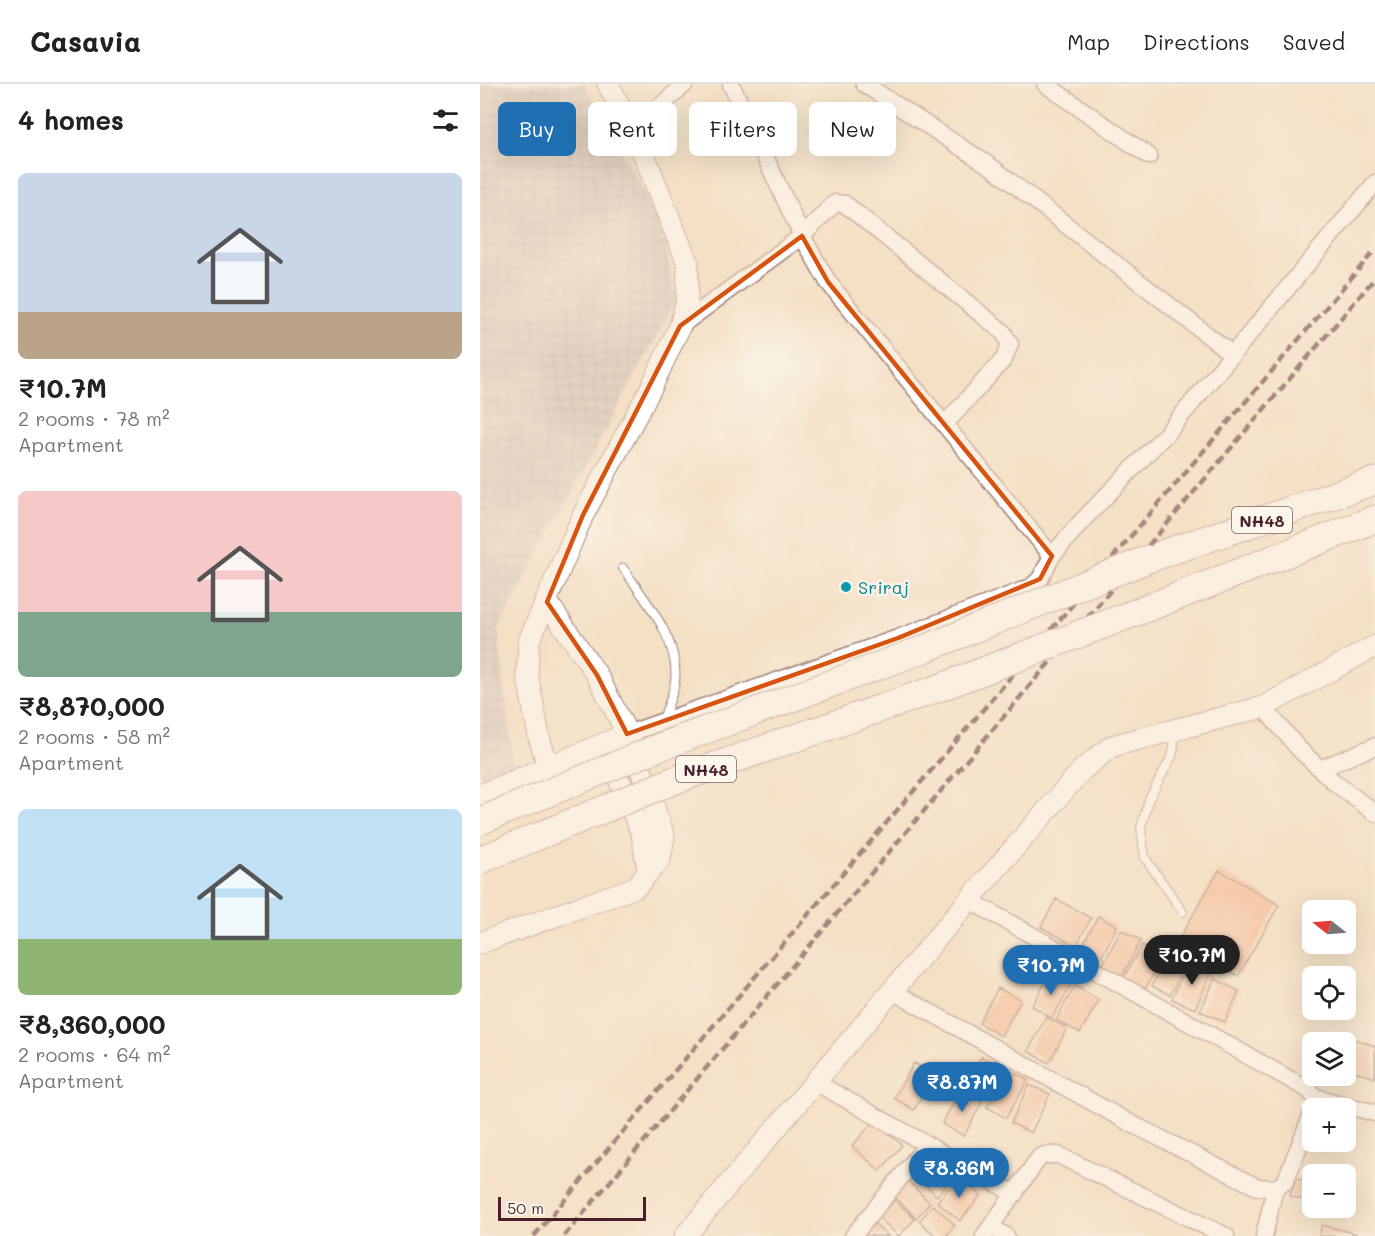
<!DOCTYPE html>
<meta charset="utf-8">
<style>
:root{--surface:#fff;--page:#f6f6f6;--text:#222;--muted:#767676;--line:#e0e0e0;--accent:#1f6fb2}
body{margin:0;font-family:Mali,sans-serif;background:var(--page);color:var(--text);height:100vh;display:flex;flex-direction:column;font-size:22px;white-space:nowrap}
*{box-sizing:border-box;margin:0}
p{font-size:20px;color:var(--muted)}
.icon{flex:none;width:33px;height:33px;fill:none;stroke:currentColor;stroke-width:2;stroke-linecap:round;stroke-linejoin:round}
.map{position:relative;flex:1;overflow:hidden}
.sheet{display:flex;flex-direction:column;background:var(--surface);width:480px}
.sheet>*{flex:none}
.banner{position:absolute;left:18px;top:18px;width:570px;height:54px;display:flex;gap:12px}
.needle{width:39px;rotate:287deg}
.buttons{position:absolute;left:822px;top:816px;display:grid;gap:12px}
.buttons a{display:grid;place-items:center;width:54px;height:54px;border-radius:9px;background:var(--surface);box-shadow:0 6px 24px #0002;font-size:30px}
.scale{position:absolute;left:18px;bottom:15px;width:148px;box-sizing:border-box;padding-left:6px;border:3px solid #4a1f2b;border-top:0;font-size:16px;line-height:21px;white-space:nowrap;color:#4a1f2b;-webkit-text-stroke:4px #fbf7ec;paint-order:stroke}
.price{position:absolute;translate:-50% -51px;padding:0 14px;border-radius:21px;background:var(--accent);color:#fff;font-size:20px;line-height:39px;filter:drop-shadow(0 2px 3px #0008)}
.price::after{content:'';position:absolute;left:50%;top:36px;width:18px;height:14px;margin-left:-9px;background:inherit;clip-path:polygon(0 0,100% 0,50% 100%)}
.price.on{background:#222;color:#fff}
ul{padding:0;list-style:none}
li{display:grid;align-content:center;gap:12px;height:318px;padding:0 18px}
li span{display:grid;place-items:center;height:186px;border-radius:9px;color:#555}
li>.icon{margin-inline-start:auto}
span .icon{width:108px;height:108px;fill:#fffc;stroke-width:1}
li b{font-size:26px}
h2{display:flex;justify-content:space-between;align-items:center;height:72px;padding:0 18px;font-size:26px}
.tag{padding:0 21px;border-radius:9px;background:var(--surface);box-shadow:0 6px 24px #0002;font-size:21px;line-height:54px}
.tag.on{background:var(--accent);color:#fff}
header{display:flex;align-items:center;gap:36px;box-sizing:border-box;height:84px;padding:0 30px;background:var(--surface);border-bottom:2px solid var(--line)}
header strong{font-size:28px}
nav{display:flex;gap:33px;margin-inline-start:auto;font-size:21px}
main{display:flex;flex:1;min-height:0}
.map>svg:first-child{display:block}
.industrial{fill:url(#industrial-grid)}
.building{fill:#f8b08d}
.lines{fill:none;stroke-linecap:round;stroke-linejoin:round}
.service-casing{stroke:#9f8078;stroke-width:10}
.minor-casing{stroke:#9f8078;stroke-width:19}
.tertiary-casing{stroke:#9f8078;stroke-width:23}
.trunk-casing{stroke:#9f8078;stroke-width:29}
.service{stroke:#fff;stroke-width:8}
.minor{stroke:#fff;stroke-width:16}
.tertiary{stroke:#fff;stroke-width:21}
.trunk{stroke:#fff;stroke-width:27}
.rail{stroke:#4a1f2b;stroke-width:4.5;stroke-dasharray:9 4.5;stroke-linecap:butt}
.trunk-bridge-casing{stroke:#9f8078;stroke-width:29;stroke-linecap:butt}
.trunk-bridge{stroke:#fff;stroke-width:27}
.marked{fill:none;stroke:#d8530f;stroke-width:4.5;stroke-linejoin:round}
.culture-dot{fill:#0f9aa8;stroke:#fbf7ec;stroke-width:2}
.labels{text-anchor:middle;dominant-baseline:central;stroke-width:4.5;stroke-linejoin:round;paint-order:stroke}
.shield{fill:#fbf7ec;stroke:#7f6065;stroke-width:1.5}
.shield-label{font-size:16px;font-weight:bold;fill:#4a1f2b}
.culture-label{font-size:18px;fill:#0d838f;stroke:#fbf7ec;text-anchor:start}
</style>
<header>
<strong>Casavia</strong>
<nav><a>Map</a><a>Directions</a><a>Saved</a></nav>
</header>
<main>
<section class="sheet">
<h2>4 homes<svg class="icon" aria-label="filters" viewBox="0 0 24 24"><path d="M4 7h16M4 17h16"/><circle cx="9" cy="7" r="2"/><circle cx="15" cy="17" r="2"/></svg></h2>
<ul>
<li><span style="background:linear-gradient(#c9d6e8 75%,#b9a48a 0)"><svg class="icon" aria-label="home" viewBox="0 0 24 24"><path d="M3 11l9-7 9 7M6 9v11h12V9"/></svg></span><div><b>₹10.7M</b><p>2 rooms · 78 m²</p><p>Apartment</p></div></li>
<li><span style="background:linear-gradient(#f6c9c9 65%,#7fa58c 0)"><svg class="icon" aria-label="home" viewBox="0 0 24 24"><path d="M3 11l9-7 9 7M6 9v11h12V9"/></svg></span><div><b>₹8,870,000</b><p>2 rooms · 58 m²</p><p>Apartment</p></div></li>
<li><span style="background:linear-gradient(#bfe0f5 70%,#8fb573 0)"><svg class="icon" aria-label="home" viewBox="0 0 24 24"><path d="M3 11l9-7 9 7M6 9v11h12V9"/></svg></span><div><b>₹8,360,000</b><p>2 rooms · 64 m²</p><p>Apartment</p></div></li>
</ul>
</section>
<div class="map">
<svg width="895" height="1152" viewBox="0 0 895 1152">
<defs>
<pattern id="industrial-grid" width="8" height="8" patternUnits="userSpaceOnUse" patternTransform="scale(1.5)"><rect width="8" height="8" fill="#cfc0bb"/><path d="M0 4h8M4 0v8" fill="none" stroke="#b3a5a1"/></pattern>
</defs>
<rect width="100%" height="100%" fill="#fbf7ec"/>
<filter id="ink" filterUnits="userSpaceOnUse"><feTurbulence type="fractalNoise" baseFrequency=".0167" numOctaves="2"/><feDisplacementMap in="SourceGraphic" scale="12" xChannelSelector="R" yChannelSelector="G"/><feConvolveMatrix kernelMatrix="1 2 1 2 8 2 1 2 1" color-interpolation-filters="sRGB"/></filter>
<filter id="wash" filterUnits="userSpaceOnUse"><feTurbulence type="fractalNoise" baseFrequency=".008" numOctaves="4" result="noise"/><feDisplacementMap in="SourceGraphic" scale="24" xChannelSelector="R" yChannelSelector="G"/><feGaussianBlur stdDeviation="1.35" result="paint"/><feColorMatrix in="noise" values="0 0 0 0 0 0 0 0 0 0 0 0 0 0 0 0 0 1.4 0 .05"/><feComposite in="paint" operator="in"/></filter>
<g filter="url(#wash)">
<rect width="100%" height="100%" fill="#f4e0c5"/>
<path class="industrial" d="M0 0H104L181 137 196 216 18 546 33 679 0 693Z"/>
<g id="blocks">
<path class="building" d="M739 786 799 821 758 892 698 857Z
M576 815 611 834 596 862 561 843Z
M618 832 637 842 618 880 598 870Z
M641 846 661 856 641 894 621 884Z
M662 861 683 873 663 909 642 897Z
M685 875 703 885 690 911 672 902Z
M708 878 731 888 715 925 692 915Z
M571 889 591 901 572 934 552 922Z
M735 895 759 907 745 938 720 927Z
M595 902 619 916 600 949 576 936Z
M518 904 541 916 521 952 499 939Z
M566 933 587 944 569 979 548 967Z
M862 951 895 962V994L866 985V958H859Z
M501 973 522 984 506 1015 485 1003Z
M434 979 455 991 434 1026 414 1014Z
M529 986 548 996 526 1034 507 1023Z
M549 1001 570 1010 551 1049 531 1039Z
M480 1007 502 1018 484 1052 462 1040Z
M394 1037 422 1061 400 1087 372 1062Z
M450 1070 474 1092 457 1112 433 1089Z
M479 1093 501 1111 480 1137 457 1118Z
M816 1094 832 1099V1119L810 1112Z
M427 1096 450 1119 436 1134 413 1111Z
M415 1116 435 1135 419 1152 398 1133Z
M453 1121 475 1141 466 1152H456L439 1137Z
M392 1137 408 1152H379Z
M842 1141 877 1150V1152H839Z"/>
</g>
</g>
<g filter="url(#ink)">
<use href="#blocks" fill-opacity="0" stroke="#9f8078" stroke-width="1.5"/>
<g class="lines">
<defs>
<path id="service" d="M143 484C165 516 200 556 195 597 194 610 186 625 182 638
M694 647V663L692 672 669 715 661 744 665 774 703 828"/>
<path id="minor" d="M251 0 322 152 348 198 572 472
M384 0 513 84 753 271
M565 0 669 72
M153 47 205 0
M200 242 322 152 355 119 365 120 523 248 530 260 524 275 465 340
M783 623 819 665 855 699 895 729
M147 650 418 554 551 503 560 495 572 472 600 439 687 349 895 99
M840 685 895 662
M489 816 829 1006C834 1012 838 1017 835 1024
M412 907 648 1038 777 1103 795 1104 805 1098 832 1030
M335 998 535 1110
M835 1013 895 1029
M511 1143 526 1152
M373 1152 446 1062
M504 1152 559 1074 565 1071H578L746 1152
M784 1152 795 1104"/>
<path id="tertiary" d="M128 669 162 750 168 787
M68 682 59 653 47 589 49 557 103 431 172 302 200 242 207 216 208 180 160 61 128 0
M0 711 147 650
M0 859 156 803 180 775 184 752 150 655 117 591 67 518
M205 1152 489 816 603 685 632 662 783 623 895 562"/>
<path id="trunk" d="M668 475 895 397
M683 518 895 435"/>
</defs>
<use href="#service" class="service-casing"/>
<use href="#minor" class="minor-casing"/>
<use href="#tertiary" class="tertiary-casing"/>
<use href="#trunk" class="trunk-casing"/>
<use href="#service" class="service"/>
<use href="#minor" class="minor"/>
<use href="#tertiary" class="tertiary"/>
<use href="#trunk" class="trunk"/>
<path class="rail" d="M54 1152 895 166
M84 1152 895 194"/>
<defs>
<path id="trunk-bridge" d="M0 737 177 664 444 565 668 475
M0 776 195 696 456 605 683 518"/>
</defs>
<use href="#trunk-bridge" class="trunk-bridge-casing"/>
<use href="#trunk-bridge" class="trunk-bridge"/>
</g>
</g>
<path d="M0 0H895V1152H0ZM322 152 348 198 572 472 560 495 418 554 147 650 117 591 67 518 103 431 200 242Z" fill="#f4e0c5" fill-opacity=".55" fill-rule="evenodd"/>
<path class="marked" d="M322 152 348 198 572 472 560 495 418 554 147 650 117 591 67 518 103 431 200 242Z"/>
<circle class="culture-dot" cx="366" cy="503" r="6"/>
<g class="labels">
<g class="shield">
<rect x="752" y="423" width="60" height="26" rx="4.5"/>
<rect x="196" y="672" width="60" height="26" rx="4.5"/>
</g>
<g class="shield-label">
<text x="782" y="436">NH48</text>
<text x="226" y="685">NH48</text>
</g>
<g class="culture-label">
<text x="378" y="503">Sriraj</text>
</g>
</g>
</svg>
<div class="buttons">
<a><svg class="needle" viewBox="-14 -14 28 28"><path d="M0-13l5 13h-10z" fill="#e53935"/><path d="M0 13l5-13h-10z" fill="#767676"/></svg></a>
<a><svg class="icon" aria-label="locate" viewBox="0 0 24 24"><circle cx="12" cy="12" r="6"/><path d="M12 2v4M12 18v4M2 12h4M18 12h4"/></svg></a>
<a><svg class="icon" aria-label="layers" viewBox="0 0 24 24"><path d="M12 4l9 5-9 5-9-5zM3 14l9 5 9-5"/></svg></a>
<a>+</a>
<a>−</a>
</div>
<div class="scale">50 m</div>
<b class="price on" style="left:712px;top:902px">₹10.7M</b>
<b class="price" style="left:571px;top:912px">₹10.7M</b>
<b class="price" style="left:482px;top:1029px">₹8.87M</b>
<b class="price" style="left:479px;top:1115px">₹8.36M</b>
<div class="banner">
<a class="tag on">Buy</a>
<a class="tag">Rent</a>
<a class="tag">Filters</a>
<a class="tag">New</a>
</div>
</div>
</main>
